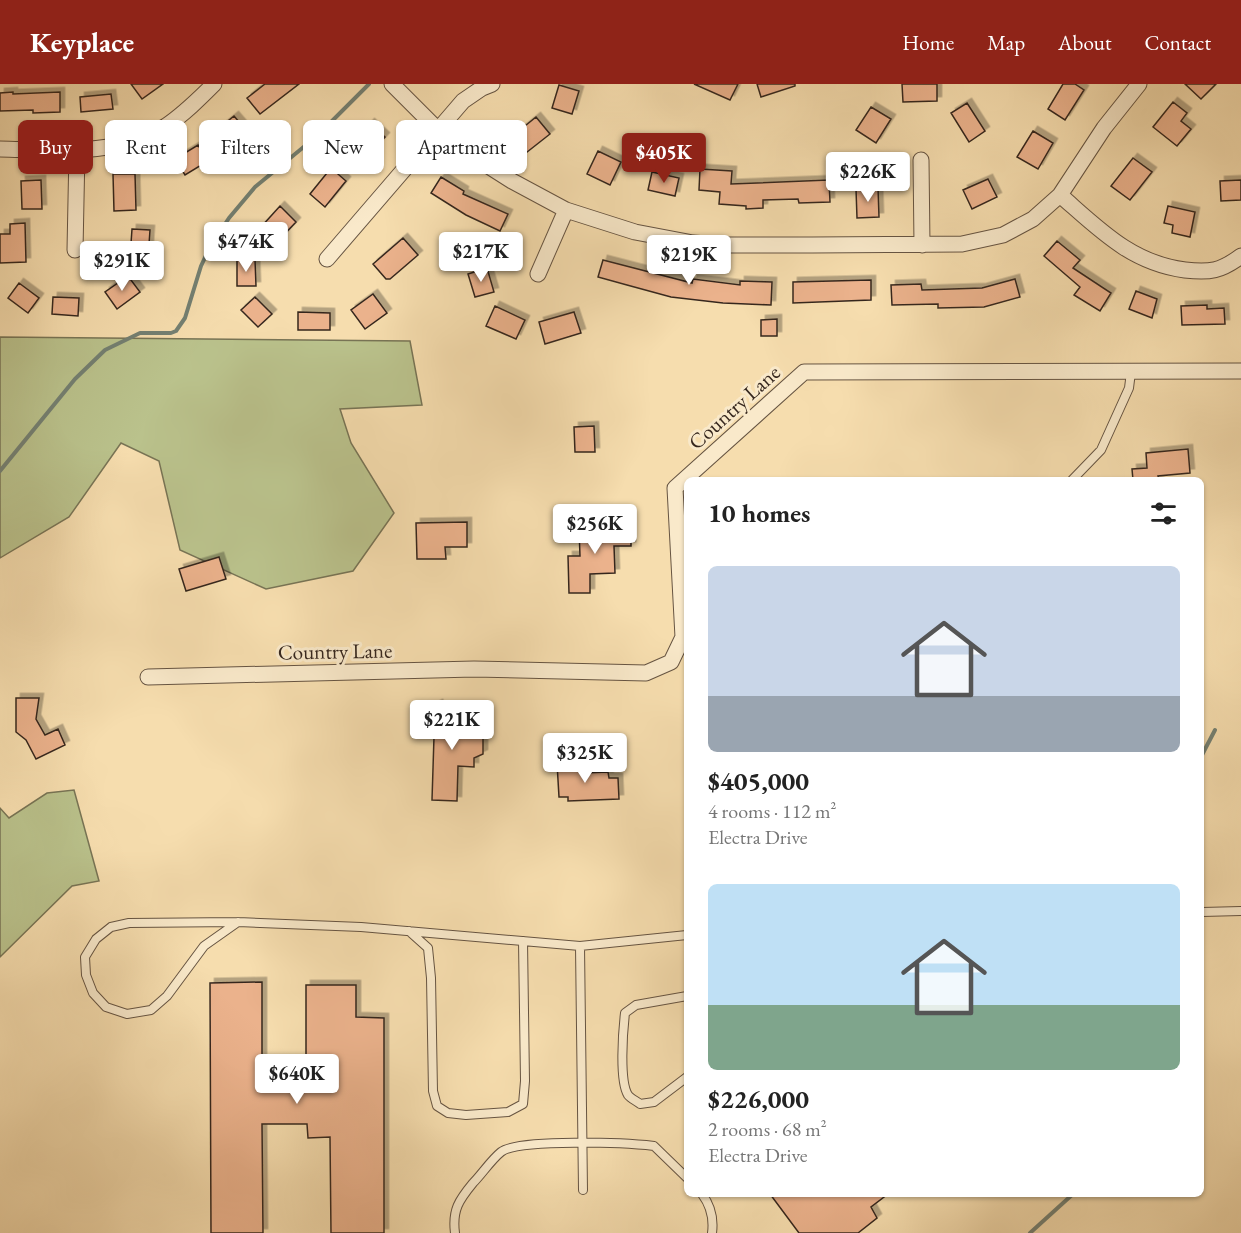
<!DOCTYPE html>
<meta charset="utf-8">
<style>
:root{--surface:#fff;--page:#f2f2f2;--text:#222;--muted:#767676;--accent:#8f2418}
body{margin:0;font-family:"EB Garamond",serif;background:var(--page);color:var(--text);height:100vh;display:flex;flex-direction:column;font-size:22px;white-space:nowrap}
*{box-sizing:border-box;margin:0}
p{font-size:20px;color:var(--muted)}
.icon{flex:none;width:33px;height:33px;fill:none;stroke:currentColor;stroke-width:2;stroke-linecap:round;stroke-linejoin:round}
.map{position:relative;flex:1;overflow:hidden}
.panel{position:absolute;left:684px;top:393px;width:520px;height:720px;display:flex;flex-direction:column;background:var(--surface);border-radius:9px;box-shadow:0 2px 4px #0004}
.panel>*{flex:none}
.banner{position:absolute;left:18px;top:36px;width:570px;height:54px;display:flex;gap:12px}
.price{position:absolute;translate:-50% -51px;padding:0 14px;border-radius:6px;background:#fff;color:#222;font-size:20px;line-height:39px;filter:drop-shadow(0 2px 3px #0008)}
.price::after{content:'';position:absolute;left:50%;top:36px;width:18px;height:14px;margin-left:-9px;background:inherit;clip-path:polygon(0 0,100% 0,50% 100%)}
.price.active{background:var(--accent);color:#fff}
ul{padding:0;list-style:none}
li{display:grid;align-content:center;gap:12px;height:318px;padding:0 24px}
li span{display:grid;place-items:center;height:186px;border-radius:9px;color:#555}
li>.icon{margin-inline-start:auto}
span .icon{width:108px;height:108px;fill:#fffc;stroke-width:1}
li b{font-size:26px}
h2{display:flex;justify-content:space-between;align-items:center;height:72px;padding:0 24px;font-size:26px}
.chip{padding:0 21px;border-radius:9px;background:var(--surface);box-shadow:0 2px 4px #0004;font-size:21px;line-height:54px}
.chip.active{background:var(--accent);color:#fff}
header{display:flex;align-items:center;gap:36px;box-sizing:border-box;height:84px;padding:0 30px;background:var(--accent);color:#fff}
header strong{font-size:28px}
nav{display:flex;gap:33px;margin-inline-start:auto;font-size:21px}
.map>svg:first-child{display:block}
.green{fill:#bac28c;stroke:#787455;stroke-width:1.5}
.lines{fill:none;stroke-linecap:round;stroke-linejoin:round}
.stream{stroke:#748072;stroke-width:4}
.building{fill:#ebb28c;stroke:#36271e;stroke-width:1.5;filter:url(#shadow)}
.lane-casing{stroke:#665442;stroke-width:10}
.street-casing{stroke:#665442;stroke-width:17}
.lane{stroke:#f9e9ca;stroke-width:8}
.street{stroke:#f9e9ca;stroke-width:15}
.labels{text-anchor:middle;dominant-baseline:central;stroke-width:6;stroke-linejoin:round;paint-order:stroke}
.street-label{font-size:21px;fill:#36271e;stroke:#f9e9ca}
</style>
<header>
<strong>Keyplace</strong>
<nav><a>Home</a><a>Map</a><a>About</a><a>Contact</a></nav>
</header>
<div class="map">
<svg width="1241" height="1149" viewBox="0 0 1241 1149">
<defs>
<filter id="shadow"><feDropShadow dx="4.5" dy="-4.5" stdDeviation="0" flood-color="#0004"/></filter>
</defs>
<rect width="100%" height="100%" fill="#f6ddae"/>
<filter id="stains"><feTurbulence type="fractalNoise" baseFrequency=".00333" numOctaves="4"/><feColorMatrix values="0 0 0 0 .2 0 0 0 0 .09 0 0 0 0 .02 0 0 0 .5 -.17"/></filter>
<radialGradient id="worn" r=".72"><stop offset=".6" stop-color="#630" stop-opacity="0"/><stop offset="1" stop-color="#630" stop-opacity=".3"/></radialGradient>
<path class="green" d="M0 253 410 257 422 321 340 325 351 359 394 429 353 487 266 505 180 466 159 377 121 359 69 433 0 474Z
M74 706 99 797 72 802 0 873V724L9 734 47 709Z"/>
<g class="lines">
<path class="stream" d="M0 387 75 295 105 266 140 249H171L176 247 185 234 201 182 210 163 229 134 255 103 317 52 369 0
M1202 671 1215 646
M1030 1149 1073 1110"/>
</g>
<path class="building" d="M131 0H163L142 15Z
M265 0H299L260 30 247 14Z
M694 0H738L730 16Z
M757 0H795V2L761 13Z
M902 0H937V17L903 18Z
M1063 0H1075L1084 6 1065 36 1048 25Z
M1185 0H1216L1201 15Z
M559 1 579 7 572 30 552 24Z
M13 8V10L60 8V28L33 29V26L0 27V9Z
M111 10 113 25 81 28 80 13Z
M1173 18 1187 29 1181 37 1191 45 1177 62 1153 43Z
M967 19 985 47 969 58 951 29Z
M871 23 891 35 876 59 856 46Z
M234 32 246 46 225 64 212 50Z
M536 33 550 50 522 72 509 55Z
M370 39 385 53 364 76 349 62Z
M1033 47 1053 59 1038 85 1017 73Z
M198 61 208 77 185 91 175 75Z
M598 67 621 78 610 101 587 90Z
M1133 74 1152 88 1130 116 1111 102Z
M331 84 346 97 325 123 310 110Z
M700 85 732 87 731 100 829 96 830 118 799 119 798 115 763 116V124L746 125V122L719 120 720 108 699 106Z
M652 88 679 94 675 112 648 106Z
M113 90H135L136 126 114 127Z
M441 93 464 107 463 110 508 130 500 147 466 131 431 109Z
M988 95 997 113 972 125 963 106Z
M41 96 42 125H22L21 97Z
M1241 96V116L1221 117 1220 97Z
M878 104 879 133 857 134 856 105Z
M280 122 296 138 277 158 261 143Z
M1168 122 1195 128 1190 153 1172 149 1173 141 1164 139Z
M25 139 26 178 0 179V150H10V140Z
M132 145 150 146 148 175 130 174Z
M403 154 418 171 390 195H386L373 180Z
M1057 157 1080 176 1073 184 1111 209 1100 227 1074 211 1080 203 1044 172Z
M237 176H255L256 202H237Z
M603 176 692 199 693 195 740 201V197L772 198 771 221 723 219 671 213 627 201 598 193Z
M487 184 494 208 475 213 468 190Z
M128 192 140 208 117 225 105 208Z
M1015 195 1020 213 984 223 938 224V220L892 221 891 201 921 200 922 206 982 204Z
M871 196V216L793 219V198Z
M19 199 39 214 28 229 8 214Z
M1136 207 1157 215 1152 234 1129 225Z
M373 210 387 229 365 245 351 226Z
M53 213 79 214 78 232 52 230Z
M255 213 272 230 258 243 241 226Z
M1207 221V225L1224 224 1225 240 1182 241 1181 222Z
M495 222 525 236 516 255 486 242Z
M298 228 330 229V246H298Z
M574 228 581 249 545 260 539 238Z
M777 235V252H761V236Z
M594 342 595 368H575L574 343Z
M1188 365 1190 389 1158 392 1159 396H1133L1132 385 1147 384 1146 369Z
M467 438V463H445L446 475H417L416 439Z
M631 443V462H614L615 489 590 490V509H569L568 472H580L579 444Z
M219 473 226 495 186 507 179 485Z
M16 614H39L36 635 45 651 58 645 65 661 36 675 26 656 16 648Z
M438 620 449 638 483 639V670L474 674V683L458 682 457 717 432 716 434 653 423 632V628Z
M583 678 584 689 608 688 609 694H618L619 715 568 717V713H559L557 679Z
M262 898V985H306V901H356V933L384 934V1149H331L330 1053 308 1054 307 1040H262L263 1149H211L210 899Z
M770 1110H888L871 1123 877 1134 858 1149H799Z"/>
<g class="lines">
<defs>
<path id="lane" d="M1072 396 1101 366 1129 304 1131 288
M1202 828 1241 827
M238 838 204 862 167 912 151 926 127 930 106 923 93 909 86 891 85 873 96 855 111 843 129 839 238 838 361 843 580 862 687 851
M409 847 428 864 431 894 433 1007 437 1022 448 1029 466 1031 508 1028 523 1020 525 997 523 857
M580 862 583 1106
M687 912 636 921 625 929C623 946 619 997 628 1011 631 1015 637 1017 640 1020L654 1018 687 993
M702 1110C711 1122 714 1134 712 1149
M455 1149C452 1126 459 1116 473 1099 482 1090 491 1076 501 1068 519 1054 627 1059 654 1062L687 1094"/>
<path id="street" d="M392 0 438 46 468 69 512 97 566 126 635 148 693 159 721 161H812L962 160 1003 151 1033 135 1060 111 1104 44 1139 0
M0 65C55 66 117 73 166 42 184 30 199 15 214 0
M921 76 922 161
M1060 111C1099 145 1131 179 1185 186 1210 189 1221 187 1241 172
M75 166 77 66
M327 175 463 17 482 4 492 0
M538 190 566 126
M148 593 474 585 646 589 671 578 683 553 675 404 804 288 1241 287"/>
</defs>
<use href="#lane" class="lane-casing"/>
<use href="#street" class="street-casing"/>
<use href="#lane" class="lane"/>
<use href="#street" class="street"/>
</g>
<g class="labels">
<g class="street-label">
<text transform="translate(734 323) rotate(-42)">Country Lane</text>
<text transform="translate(335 567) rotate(-1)">Country Lane</text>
</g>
</g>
<rect width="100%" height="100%" filter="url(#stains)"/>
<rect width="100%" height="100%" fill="url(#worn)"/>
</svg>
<b class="price active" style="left:664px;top:100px">$405K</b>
<b class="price" style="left:868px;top:119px">$226K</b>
<b class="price" style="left:246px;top:189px">$474K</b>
<b class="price" style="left:481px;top:199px">$217K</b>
<b class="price" style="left:689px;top:202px">$219K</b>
<b class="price" style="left:122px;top:208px">$291K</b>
<b class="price" style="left:595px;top:471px">$256K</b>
<b class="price" style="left:452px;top:667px">$221K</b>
<b class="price" style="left:585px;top:700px">$325K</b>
<b class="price" style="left:297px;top:1021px">$640K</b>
<div class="banner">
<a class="chip active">Buy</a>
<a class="chip">Rent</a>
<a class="chip">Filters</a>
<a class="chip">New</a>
<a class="chip">Apartment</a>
</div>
<section class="panel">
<h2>10 homes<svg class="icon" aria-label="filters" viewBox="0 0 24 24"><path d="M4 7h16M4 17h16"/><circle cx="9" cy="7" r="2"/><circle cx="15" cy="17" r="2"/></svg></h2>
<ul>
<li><span style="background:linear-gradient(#c9d6e8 70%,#9aa5b1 0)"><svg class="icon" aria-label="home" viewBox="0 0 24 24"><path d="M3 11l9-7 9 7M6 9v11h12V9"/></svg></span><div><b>$405,000</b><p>4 rooms · 112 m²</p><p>Electra Drive</p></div></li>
<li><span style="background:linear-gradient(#bfe0f5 65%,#7fa58c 0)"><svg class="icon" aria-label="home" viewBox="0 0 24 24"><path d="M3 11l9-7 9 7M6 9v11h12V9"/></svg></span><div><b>$226,000</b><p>2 rooms · 68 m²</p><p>Electra Drive</p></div></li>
</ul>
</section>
</div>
